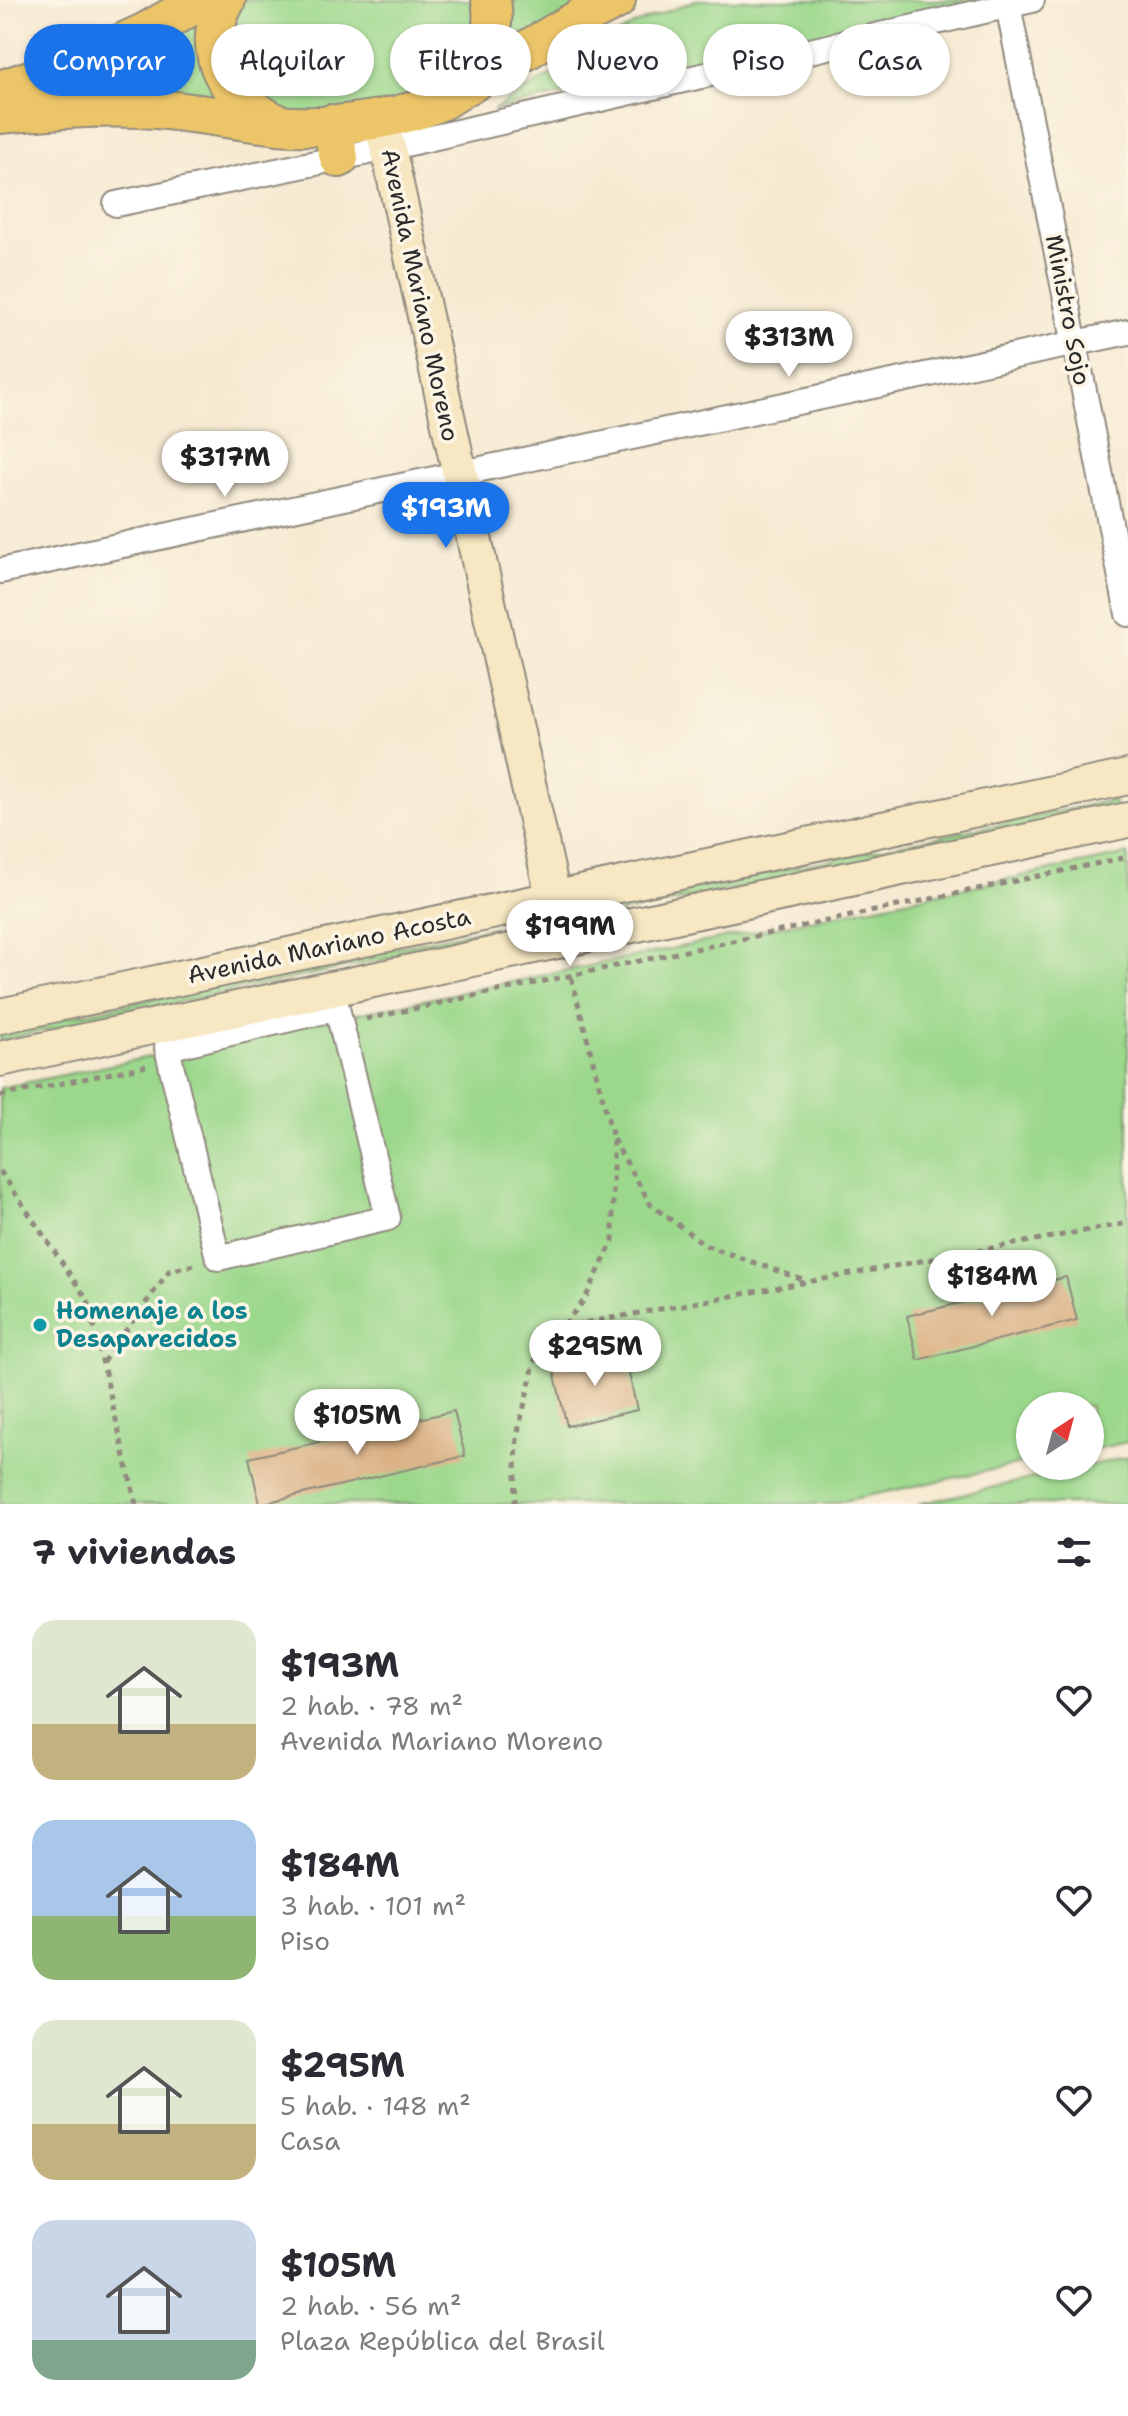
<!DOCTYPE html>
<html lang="es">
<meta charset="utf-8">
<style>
:root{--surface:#fff;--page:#f7f7f7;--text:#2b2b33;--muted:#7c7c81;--accent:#1a73e8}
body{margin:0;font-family:"Shantell Sans",sans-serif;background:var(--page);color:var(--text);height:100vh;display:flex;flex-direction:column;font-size:30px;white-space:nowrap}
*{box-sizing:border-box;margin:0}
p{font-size:26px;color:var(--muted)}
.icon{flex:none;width:44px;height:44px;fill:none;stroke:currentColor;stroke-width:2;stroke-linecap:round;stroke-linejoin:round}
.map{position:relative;height:1504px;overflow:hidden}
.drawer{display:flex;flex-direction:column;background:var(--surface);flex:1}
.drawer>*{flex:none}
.banner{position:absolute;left:24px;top:24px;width:1080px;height:72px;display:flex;gap:16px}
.needle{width:52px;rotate:36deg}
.buttons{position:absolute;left:1016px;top:1392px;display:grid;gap:16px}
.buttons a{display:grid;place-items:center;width:88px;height:88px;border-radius:50%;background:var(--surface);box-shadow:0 2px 6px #0004;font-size:40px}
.price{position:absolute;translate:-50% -68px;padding:0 18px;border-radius:28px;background:#fff;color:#222;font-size:26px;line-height:52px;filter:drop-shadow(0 2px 4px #0008)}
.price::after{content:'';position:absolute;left:50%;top:48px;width:24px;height:18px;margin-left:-12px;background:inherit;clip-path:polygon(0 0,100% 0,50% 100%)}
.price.on{background:var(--accent);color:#fff}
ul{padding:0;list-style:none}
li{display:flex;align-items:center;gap:24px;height:200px;padding:0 32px}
li span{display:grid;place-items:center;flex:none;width:224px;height:160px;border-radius:24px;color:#555}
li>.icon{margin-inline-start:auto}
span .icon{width:96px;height:96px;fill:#fffc;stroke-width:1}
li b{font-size:34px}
h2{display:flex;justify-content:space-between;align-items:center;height:96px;padding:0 32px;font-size:34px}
.tag{padding:0 28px;border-radius:36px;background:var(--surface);box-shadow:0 2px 6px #0004;font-size:28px;line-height:72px}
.tag.on{background:var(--accent);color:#fff}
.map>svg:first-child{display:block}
.green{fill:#9cd88c;stroke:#64825c;stroke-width:2}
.building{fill:#dab083}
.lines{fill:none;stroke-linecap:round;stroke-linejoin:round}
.street-casing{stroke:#908a7e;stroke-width:28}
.secondary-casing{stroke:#908a7e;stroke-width:38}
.primary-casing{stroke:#908a7e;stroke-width:42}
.path{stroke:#908a7e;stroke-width:5;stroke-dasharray:6 6;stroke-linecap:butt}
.street{stroke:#fff;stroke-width:24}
.secondary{stroke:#f7e8c3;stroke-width:34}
.primary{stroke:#ecc569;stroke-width:38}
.culture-dot{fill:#0f9aa8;stroke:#fcf5e5;stroke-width:3}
.labels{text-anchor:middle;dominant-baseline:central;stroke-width:7;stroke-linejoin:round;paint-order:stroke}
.street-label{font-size:24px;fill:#2b2b2b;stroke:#fcf5e5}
.culture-label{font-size:24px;font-weight:bold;fill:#0d838f;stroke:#fcf5e5;text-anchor:start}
</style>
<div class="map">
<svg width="1128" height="1504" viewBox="0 0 1128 1504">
<rect width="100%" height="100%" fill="#fcf5e5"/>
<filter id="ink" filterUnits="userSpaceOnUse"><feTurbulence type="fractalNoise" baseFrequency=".0125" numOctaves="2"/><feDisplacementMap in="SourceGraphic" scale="16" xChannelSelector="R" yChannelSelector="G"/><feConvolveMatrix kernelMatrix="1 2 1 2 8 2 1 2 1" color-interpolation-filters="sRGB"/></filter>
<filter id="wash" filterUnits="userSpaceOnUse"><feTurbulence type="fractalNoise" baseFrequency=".006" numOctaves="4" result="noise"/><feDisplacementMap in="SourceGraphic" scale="32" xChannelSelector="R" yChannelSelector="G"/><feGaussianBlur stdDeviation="1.8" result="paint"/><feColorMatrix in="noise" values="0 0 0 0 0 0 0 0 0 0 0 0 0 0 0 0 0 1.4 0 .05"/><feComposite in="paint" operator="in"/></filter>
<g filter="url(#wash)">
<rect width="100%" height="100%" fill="#f6ead2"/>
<path class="green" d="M239 0H477L479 11 460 72 417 98 301 118 252 96 228 37Z
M505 0H592L495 59Z
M696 0H986L493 110 633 25Z
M215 1 236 111 0 99Z
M1114 800 1116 808 620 913 618 904Z
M1128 854V1442L1090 1450V1406H1030V1462L828 1504H0V1088Z
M493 927 495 936 0 1040V1031Z
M1128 1457V1504H918Z"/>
<g id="blocks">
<path class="building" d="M1066 1277 1077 1320 918 1360 907 1316Z
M624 1351 637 1410 567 1426 553 1367Z
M454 1411 465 1456 260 1504 249 1458Z"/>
</g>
</g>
<g filter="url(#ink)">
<use href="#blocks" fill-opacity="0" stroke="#908a7e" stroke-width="2"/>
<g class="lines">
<defs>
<path id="street" d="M1008 5 1128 614
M116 204 388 148 1032 0
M0 571 1128 332
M337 1008 388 1218 218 1258 167 1048Z"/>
<path id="secondary" d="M379 119 388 148 558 919
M0 1016 1128 777
M0 1059 1128 820"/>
<path id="primary" d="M226 0C197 50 228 100 276 123
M466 86 584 16 616 0
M0 90 72 66 146 32 202 0
M0 114C46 110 93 106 140 108 186 110 232 120 279 125 324 130 418 119 456 92 462 88 467 79 471 74 488 52 496 27 491 0
M331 124 339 158"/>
</defs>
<use href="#street" class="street-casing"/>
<use href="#secondary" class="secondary-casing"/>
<use href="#primary" class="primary-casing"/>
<path class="path" d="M366 1019 1128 857
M0 1096 146 1066
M613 1139 651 1205 707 1246 806 1281
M0 1171 88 1301 136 1504
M563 1327 1128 1223
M103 1362 169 1271 194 1265
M515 1504 517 1436 535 1360 585 1299 613 1241V1138L571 976"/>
<use href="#street" class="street"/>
<use href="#secondary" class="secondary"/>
<use href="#primary" class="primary"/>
</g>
</g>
<circle class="culture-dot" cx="40" cy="1325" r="8"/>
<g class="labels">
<g class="street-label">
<text transform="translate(420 295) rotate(78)">Avenida Mariano Moreno</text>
<text transform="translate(1068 310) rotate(79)">Ministro Sojo</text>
<text transform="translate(329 946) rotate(-12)">Avenida Mariano Acosta</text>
</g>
<g class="culture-label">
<text x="56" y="1311">Homenaje a los<tspan x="56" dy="28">Desaparecidos</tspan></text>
</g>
</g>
</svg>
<div class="buttons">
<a><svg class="needle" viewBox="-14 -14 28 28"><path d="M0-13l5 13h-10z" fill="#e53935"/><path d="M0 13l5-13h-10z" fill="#7c7c81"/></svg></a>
</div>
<b class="price" style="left:789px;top:379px">$313M</b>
<b class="price" style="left:225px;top:499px">$317M</b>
<b class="price on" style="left:446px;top:550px">$193M</b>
<b class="price" style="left:570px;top:968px">$199M</b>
<b class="price" style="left:992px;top:1318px">$184M</b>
<b class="price" style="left:595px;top:1388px">$295M</b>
<b class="price" style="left:357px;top:1457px">$105M</b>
<div class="banner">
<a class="tag on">Comprar</a>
<a class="tag">Alquilar</a>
<a class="tag">Filtros</a>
<a class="tag">Nuevo</a>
<a class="tag">Piso</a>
<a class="tag">Casa</a>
</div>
</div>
<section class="drawer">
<h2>7 viviendas<svg class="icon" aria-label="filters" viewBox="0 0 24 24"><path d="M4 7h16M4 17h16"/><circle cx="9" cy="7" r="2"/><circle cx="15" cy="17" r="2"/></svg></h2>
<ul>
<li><span style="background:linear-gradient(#dfe7d0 65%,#c2b280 0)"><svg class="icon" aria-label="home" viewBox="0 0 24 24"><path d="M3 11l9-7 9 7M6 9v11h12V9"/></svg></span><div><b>$193M</b><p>2 hab. · 78 m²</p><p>Avenida Mariano Moreno</p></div><svg class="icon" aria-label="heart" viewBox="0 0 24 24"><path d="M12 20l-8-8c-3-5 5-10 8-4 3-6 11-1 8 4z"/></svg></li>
<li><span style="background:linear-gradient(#a9c7e8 60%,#8fb573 0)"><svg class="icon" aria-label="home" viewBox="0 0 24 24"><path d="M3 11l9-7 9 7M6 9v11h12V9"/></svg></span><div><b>$184M</b><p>3 hab. · 101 m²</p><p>Piso</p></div><svg class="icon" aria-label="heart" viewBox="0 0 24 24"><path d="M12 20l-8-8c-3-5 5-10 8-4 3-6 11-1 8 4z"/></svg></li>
<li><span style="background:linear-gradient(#dfe7d0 65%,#c2b280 0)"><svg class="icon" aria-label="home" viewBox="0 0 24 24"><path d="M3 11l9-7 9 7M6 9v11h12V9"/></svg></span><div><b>$295M</b><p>5 hab. · 148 m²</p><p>Casa</p></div><svg class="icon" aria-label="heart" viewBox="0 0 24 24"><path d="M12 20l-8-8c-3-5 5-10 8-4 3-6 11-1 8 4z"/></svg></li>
<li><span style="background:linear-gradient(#c9d6e8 75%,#7fa58c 0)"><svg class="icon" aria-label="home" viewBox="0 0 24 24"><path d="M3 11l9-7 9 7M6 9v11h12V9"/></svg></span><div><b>$105M</b><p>2 hab. · 56 m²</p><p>Plaza República del Brasil</p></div><svg class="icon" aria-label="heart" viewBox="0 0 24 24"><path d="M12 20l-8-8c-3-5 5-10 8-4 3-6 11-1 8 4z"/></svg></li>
</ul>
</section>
